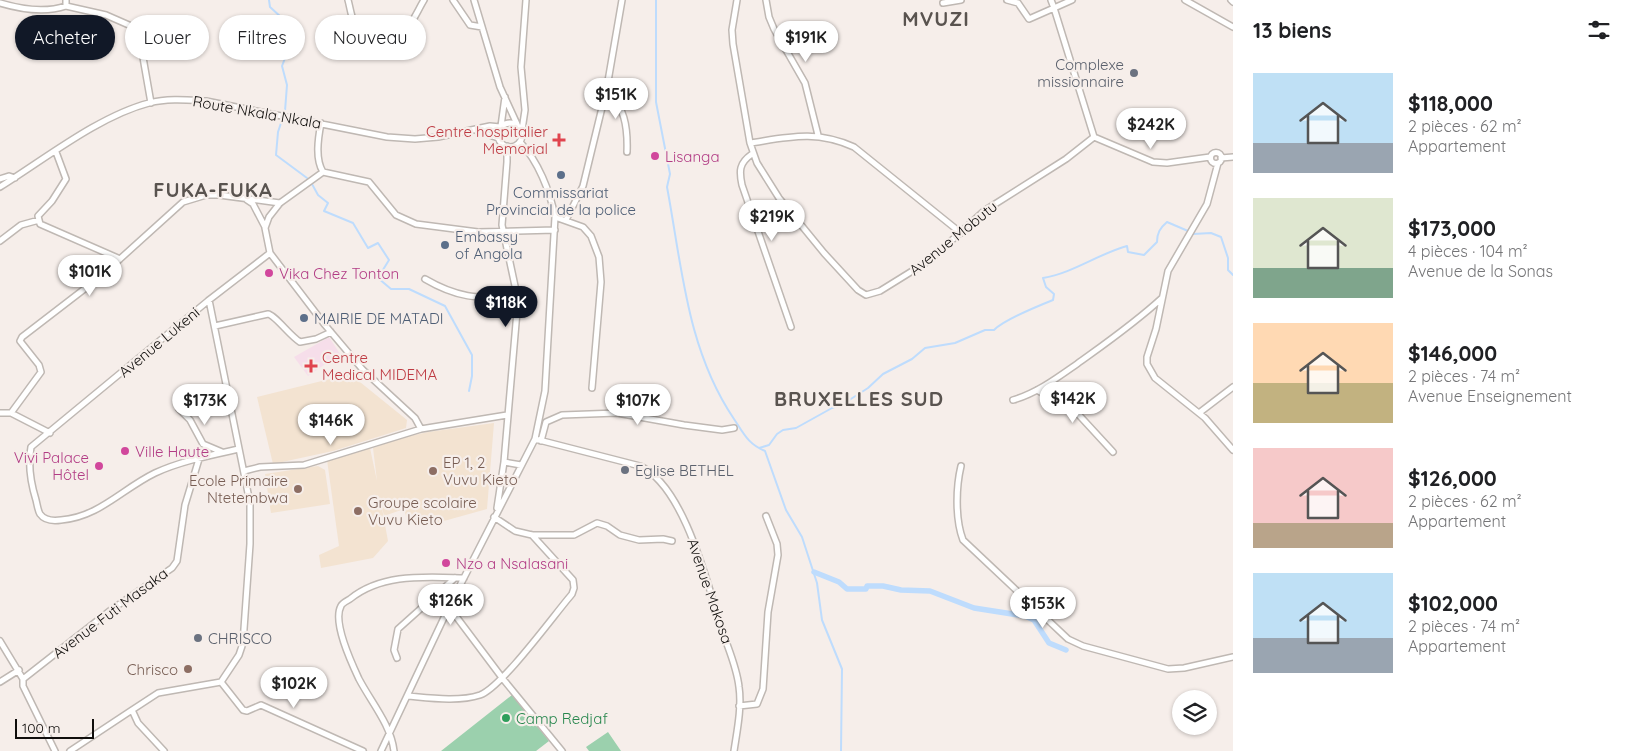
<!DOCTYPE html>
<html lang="fr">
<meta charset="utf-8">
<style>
:root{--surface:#fff;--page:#f2f2f2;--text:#202124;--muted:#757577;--accent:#111827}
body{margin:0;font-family:Quicksand,sans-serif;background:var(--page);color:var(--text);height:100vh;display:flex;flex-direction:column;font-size:19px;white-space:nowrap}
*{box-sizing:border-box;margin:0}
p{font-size:16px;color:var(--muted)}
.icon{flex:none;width:28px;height:28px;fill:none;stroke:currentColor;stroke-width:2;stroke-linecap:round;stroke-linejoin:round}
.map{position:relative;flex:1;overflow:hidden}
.drawer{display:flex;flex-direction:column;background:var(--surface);width:400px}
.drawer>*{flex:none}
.hud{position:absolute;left:15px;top:15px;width:475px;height:45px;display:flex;gap:10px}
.controls{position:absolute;left:1172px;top:690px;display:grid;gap:10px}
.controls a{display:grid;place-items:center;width:45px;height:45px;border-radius:50%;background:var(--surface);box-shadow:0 1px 4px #0004;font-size:25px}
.scale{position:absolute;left:15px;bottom:12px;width:79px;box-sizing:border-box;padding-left:5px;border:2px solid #100e0c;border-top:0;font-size:14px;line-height:18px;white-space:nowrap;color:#100e0c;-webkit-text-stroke:4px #f6eeea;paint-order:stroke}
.price{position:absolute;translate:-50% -42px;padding:0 11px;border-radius:18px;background:#fff;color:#222;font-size:16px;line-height:32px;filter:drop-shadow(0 1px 2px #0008)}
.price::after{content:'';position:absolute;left:50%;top:30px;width:15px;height:11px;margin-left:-8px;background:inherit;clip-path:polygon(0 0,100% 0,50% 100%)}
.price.selected{background:var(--accent);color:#fff}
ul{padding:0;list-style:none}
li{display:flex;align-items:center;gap:15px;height:125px;padding:0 20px}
li span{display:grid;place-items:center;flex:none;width:140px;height:100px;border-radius:0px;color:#555}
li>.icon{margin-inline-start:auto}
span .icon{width:60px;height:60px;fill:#fffc;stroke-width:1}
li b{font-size:21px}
h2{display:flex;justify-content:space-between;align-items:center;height:60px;padding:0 20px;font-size:21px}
.pill{padding:0 18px;border-radius:22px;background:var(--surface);box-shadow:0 1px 4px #0004;font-size:18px;line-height:45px}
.pill.selected{background:var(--accent);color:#fff}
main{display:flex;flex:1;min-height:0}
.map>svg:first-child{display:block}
.education{fill:#f3e3d1}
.medical{fill:#f6deea}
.green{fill:#9bd0ad}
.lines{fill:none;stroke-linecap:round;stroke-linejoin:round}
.stream{stroke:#bedcfd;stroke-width:2}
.canal{stroke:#bedcfd;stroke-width:5.5}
.street-casing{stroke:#bfb8b3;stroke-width:8}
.street{stroke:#fff;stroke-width:5}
.worship-dot{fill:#6b7280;stroke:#f6eeea;stroke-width:2}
.health-dot{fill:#e0444e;stroke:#f6eeea;stroke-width:2}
.hotel-dot{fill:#d1479c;stroke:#f6eeea;stroke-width:2}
.service-dot{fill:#5c6f8a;stroke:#f6eeea;stroke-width:2}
.education-dot{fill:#8d6e63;stroke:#f6eeea;stroke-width:2}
.leisure-dot{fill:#2e9e5b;stroke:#f6eeea;stroke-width:2}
.labels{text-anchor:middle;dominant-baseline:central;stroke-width:4.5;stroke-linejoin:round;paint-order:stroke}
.worship-label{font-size:15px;fill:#5b616d;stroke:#f6eeea;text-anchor:start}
.street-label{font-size:15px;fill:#100e0c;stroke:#f6eeea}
.health-label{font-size:15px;fill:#be3a42;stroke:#f6eeea;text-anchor:end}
.hotel-label{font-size:15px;fill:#b23c85;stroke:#f6eeea;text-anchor:start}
.service-label{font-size:15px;fill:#4e5e75;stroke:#f6eeea;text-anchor:start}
.education-label{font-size:15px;fill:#785e54;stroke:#f6eeea;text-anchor:start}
.leisure-label{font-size:15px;fill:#27864d;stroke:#f6eeea;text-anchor:start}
.district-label{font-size:20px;font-weight:bold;letter-spacing:1px;fill:#59534f;stroke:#f6eeea}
</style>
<main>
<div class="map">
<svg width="1233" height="751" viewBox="0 0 1233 751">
<rect width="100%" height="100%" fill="#f6eeea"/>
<path class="education" d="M350 374 407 420 406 428 333 451 273 464 257 397Z
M494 423 487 509 426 526 407 520 404 509 384 516 381 503 388 541 373 558 321 568 319 555 339 546 327 460 370 448 377 481 373 448 401 438 428 432Z
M318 466 325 470 330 504 271 513 265 474Z"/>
<path class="medical" d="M329 337 340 354 308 376 294 357Z"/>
<path class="green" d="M512 695 549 741 536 751H441Z
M608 732 621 751H589L586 747Z"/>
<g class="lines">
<path class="stream" d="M269 0 270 7 282 18 289 38V48L282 66 287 85 285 111
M656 0V102L670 174 667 187C682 267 687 350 734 419 744 434 748 444 765 451L786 510 802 537 817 583 822 620 842 669 841 751
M282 120 278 132 276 155 307 178
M312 184 318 195 328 203 324 211 353 223 368 248 378 243 389 260 378 278 391 289H409L445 306 472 355V376L469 391
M1193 234 1211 233 1221 237 1228 258V270L1233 275
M759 448 769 445 777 434 783 430 796 428 832 408 843 404 868 388 883 374 912 359 925 348 955 343 985 330H994C1004 320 1038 306 1053 300L1054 294 1046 287 1043 278C1073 273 1098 254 1127 246L1128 252 1144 255 1157 242C1157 233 1160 228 1167 222L1188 231"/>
<path class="canal" d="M814 572 839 582 847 589H866L867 586H883L901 590 930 591 974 608 1025 616 1034 620 1049 643 1066 650"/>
<defs>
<path id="street" d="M66 0V6L106 15 138 29 151 103
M348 0C350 7 351 16 354 22 363 42 388 51 404 33 412 24 418 10 424 0
M453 0 470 25 482 27
M474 0 500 87 517 124
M737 0 732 30 733 44 750 143 757 163 779 198 824 253 858 290 866 295 880 291 930 260 984 211 1066 159 1094 137
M766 0 769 17 774 29 805 83 818 135
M1007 0 1018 3 1029 19 1054 8 1051 0
M1072 0 1054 8 1094 137
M1185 0 1233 27
M1231 0 1233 2
M0 3C20 9 45 13 66 6
M943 3 961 0
M607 87C624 108 628 125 627 152
M498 135a12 12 0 1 1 24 0a12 12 0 1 1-24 0Z
M321 123C318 139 315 159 323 172
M501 126 505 97
M475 130 498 138
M522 130 525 110 521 67 526 0
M1094 137 1153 162 1167 163 1210 157
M750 143C790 137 815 130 854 147L961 233
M56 152 66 179 52 201 38 216 40 224 120 259
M1210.5 158a5.5 5.5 0 1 1 11 0a5.5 5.5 0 1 1-11 0Z
M752 154C739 163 739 171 742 185L791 327
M1221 158 1233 157
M1218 163 1207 204 1168 271 1156 329 1147 357V364L1155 378 1205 418 1233 450
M0 179 9 176 15 178
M0 187C45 159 99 116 149 103 168 98 188 100 206 101L387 137 415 139 438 137 490 126 500 127
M247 200 253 204 265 227
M555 217 583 227 591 236 599 257 601 282 592 388
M566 220 583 186 607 87 622 0
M0 241 21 225 39 220
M425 279C459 299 479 298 517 298
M215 326 268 314C275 315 290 336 300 342L316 339 331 332
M1037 390 1078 414 1113 452
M1013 400C1037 393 1057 378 1077 364 1106 343 1135 323 1162 298
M179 409 190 420 203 444 222 452
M0 413H11L41 372 39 365 20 341 22 337 100 277 183 202 206 195H219L280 203
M11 413 50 433
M1199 413 1233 387
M421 429 415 418 363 370 325 325 270 253 265 228 269 217 280 203 323 172 369 182 396 215 416 224 478 232 555 230
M535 439 640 466C686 487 709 591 724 636 730 653 737 669 739 687 742 707 737 731 734 751
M541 441 546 422 562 415 617 413 684 425 722 430 734 428
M239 449C212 455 181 461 155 473 122 489 99 517 61 520 54 521 45 521 40 514 38 511 37 504 36 500 31 484 28 464 31 447L209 300 270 253
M504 462 521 465
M961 466C956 487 955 519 963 540L1068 639 1083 646 1168 669 1184 668 1233 657
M244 471 260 467 304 465 421 429 507 415
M497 508 504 462 518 300 502 225 507 162V146
M494 517 515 531 532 535H574L597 523 607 526 620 535 639 540 663 539 672 541
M449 607 503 679 562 751
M0 641 23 679
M397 658 394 650 398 629 455 578
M0 682 19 670
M221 682 243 710 247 711 261 705 363 751
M408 696C430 698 459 702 480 695 502 687 554 615 572 594L574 588 573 580 532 535
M739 706 757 704 763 689 768 612 778 555 777 544 766 516
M55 751 23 686V679L111 610 172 568 177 561 185 505 199 459
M70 751 132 710
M164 751 138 723 132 710 158 693 221 682 239 655 243 643 250 544V503L209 300
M381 751 449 607 535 439 545 391 555 217C550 191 538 161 520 142
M394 751C391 725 371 702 359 679 352 664 332 622 341 606 342 603 347 601 350 599 382 573 425 577 464 578"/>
</defs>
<use href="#street" class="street-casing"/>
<use href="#street" class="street"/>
</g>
<g class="worship-dot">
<circle cx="1134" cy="73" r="5"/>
<circle cx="625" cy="470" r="5"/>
<circle cx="198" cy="638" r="5"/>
</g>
<g class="health-dot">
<path d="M556.5 132.5h5v5h5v5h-5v5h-5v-5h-5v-5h5z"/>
<path d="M308.5 358.5h5v5h5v5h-5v5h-5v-5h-5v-5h5z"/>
</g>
<g class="hotel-dot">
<circle cx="655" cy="156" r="5"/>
<circle cx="269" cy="273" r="5"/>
<circle cx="125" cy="451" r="5"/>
<circle cx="99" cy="466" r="5"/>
<circle cx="446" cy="563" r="5"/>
</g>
<g class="service-dot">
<circle cx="561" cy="175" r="5"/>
<circle cx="445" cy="245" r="5"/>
<circle cx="304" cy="318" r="5"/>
</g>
<g class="education-dot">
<circle cx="433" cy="471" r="5"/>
<circle cx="298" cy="489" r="5"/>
<circle cx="358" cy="511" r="5"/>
<circle cx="188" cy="669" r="5"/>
</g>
<circle class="leisure-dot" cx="506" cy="718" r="5"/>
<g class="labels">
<g class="worship-label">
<text x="1124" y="64" text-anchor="end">Complexe<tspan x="1124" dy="17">missionnaire</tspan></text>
<text x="635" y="470">Eglise BETHEL</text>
<text x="208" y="638">CHRISCO</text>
</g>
<g class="street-label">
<text transform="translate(257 112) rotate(10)">Route Nkala Nkala</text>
<text transform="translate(953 238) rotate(-39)">Avenue Mobutu</text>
<text transform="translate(159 342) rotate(-40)">Avenue Lukeni</text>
<text transform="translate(710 591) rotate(71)">Avenue Makosa</text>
<text transform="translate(110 613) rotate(-37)">Avenue Futi Masaka</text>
</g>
<g class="health-label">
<text x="548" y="131">Centre hospitalier<tspan x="548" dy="17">Memorial</tspan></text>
<text x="322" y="357" text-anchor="start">Centre<tspan x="322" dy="17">Medical MIDEMA</tspan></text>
</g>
<g class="hotel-label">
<text x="665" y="156">Lisanga</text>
<text x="279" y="273">Vika Chez Tonton</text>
<text x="135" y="451">Ville Haute</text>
<text x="89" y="457" text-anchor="end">Vivi Palace<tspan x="89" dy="17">Hôtel</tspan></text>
<text x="456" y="563">Nzo a Nsalasani</text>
</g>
<g class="service-label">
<text x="561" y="192" text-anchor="middle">Commissariat<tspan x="561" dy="17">Provincial de la police</tspan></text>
<text x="455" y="236">Embassy<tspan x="455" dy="17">of Angola</tspan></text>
<text x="314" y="318">MAIRIE DE MATADI</text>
</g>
<g class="education-label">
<text x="443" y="462">EP 1, 2<tspan x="443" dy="17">Vuvu Kieto</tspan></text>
<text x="288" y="480" text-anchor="end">Ecole Primaire<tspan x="288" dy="17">Ntetembwa</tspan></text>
<text x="368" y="502">Groupe scolaire<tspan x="368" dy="17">Vuvu Kieto</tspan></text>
<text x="178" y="669" text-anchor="end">Chrisco</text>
</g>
<g class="leisure-label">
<text x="516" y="718">Camp Redjaf</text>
</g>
<g class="district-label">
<text x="936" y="18">MVUZI</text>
<text x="213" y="189">FUKA-FUKA</text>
<text x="859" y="398">BRUXELLES SUD</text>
</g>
</g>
</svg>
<div class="controls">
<a><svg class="icon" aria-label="layers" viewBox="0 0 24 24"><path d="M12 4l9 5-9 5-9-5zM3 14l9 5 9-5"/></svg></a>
</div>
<div class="scale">100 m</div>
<b class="price" style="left:806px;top:63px">$191K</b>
<b class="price" style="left:616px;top:120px">$151K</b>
<b class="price" style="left:1151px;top:150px">$242K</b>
<b class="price" style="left:772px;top:242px">$219K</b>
<b class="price" style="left:90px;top:297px">$101K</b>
<b class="price selected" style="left:506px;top:328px">$118K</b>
<b class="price" style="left:1073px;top:424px">$142K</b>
<b class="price" style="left:205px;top:426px">$173K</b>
<b class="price" style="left:638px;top:426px">$107K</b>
<b class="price" style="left:331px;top:446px">$146K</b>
<b class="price" style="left:451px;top:626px">$126K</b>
<b class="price" style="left:1043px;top:629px">$153K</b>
<b class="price" style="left:294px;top:709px">$102K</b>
<div class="hud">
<a class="pill selected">Acheter</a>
<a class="pill">Louer</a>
<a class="pill">Filtres</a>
<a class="pill">Nouveau</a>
</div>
</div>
<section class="drawer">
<h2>13 biens<svg class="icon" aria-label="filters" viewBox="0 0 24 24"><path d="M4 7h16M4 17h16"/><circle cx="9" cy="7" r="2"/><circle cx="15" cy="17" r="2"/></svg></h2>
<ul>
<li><span style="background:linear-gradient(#bfe0f5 70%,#9aa5b1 0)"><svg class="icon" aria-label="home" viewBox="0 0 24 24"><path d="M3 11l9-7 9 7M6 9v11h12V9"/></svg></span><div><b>$118,000</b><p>2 pièces · 62 m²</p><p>Appartement</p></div></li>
<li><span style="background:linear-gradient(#dfe7d0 70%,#7fa58c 0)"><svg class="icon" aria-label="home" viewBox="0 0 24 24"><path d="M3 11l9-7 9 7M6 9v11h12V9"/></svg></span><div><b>$173,000</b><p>4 pièces · 104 m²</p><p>Avenue de la Sonas</p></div></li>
<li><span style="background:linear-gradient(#ffd9b3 60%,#c2b280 0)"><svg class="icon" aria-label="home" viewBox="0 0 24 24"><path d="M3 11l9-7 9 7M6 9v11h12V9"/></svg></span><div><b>$146,000</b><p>2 pièces · 74 m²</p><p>Avenue Enseignement</p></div></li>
<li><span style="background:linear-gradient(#f6c9c9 75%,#b9a48a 0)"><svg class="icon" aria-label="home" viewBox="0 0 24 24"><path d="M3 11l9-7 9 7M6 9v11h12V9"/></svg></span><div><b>$126,000</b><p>2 pièces · 62 m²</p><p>Appartement</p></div></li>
<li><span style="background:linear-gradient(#bfe0f5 65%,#9aa5b1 0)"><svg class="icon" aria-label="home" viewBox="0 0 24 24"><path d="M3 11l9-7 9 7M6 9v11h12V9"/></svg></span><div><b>$102,000</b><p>2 pièces · 74 m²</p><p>Appartement</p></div></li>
</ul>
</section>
</main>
